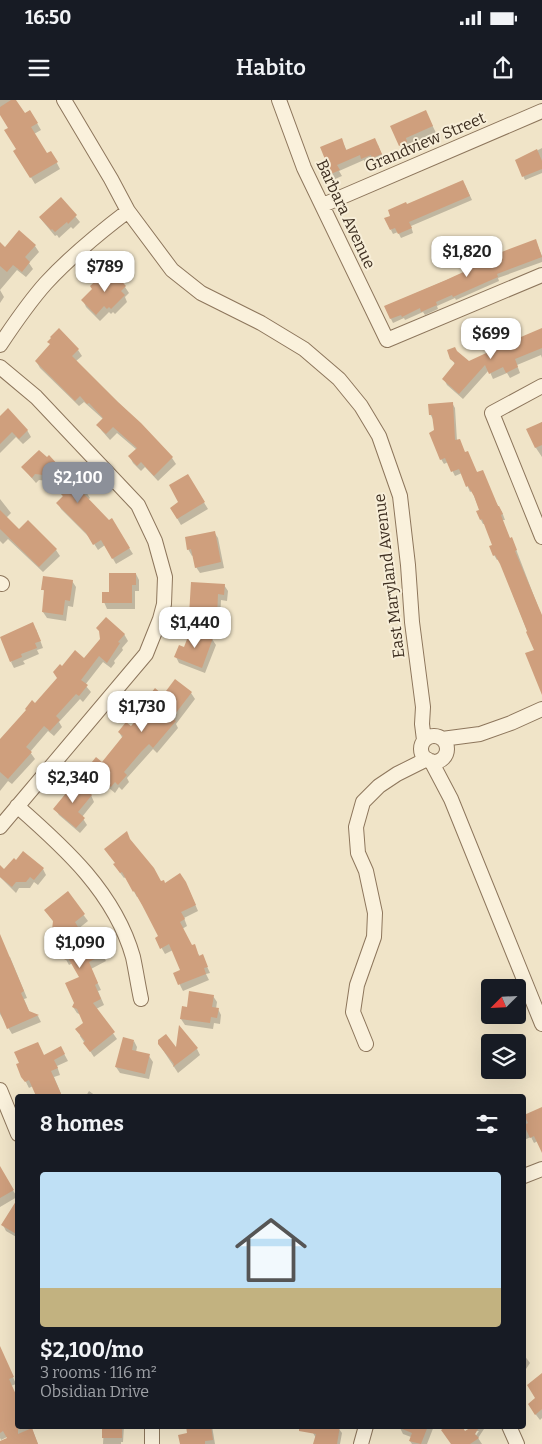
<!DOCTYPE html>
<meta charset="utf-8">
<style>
:root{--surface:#171b24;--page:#242831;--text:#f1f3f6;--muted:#9ea1a6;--line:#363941;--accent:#8c9099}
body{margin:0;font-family:Bitter,serif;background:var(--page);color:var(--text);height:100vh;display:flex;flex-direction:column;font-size:19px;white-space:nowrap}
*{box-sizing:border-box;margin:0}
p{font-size:16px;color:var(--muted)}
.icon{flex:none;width:28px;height:28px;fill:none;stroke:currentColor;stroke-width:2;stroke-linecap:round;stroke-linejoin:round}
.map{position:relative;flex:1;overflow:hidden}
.sheet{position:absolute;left:15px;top:994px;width:511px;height:335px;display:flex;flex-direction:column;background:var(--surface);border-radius:5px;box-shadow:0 5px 20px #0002}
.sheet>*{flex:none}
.needle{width:32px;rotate:246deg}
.tools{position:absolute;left:481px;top:879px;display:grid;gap:10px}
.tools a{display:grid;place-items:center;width:45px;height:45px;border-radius:5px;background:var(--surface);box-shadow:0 5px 20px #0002;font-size:25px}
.price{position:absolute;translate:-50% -42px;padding:0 11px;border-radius:10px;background:#fff;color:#222;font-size:16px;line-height:32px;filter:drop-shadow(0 1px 2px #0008)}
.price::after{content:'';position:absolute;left:50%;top:30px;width:15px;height:11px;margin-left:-8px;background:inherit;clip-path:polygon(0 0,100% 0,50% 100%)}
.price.on{background:var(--accent);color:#fff}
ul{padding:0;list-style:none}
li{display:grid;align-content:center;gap:10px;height:265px;padding:0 25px}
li+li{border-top:1px solid var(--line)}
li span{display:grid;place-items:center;height:155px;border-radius:5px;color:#555}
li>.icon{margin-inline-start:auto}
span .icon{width:90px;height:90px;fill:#fffc;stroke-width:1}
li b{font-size:21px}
h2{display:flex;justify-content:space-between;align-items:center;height:60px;padding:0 25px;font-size:21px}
.status{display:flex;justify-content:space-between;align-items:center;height:35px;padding:0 25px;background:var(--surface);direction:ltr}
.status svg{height:14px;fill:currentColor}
header{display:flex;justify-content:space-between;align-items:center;height:65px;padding:0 25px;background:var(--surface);font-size:22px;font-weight:600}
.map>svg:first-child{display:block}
.shadow{fill:#0003;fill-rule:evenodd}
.building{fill:#cf9f7d}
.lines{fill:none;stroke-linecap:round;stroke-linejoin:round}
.minor-casing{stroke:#8d765c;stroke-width:16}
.minor{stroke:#faf1dc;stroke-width:14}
.labels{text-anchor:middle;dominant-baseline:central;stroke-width:4;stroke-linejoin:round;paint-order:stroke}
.street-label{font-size:16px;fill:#3d2e20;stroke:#f7eed8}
</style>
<div class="status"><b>16:50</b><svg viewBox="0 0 49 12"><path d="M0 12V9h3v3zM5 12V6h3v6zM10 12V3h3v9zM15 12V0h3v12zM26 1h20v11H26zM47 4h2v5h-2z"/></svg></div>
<header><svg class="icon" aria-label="menu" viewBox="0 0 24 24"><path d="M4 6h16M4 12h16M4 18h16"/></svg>Habito<svg class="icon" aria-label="share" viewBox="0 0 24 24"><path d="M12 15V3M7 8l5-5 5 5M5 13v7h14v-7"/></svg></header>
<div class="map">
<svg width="542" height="1344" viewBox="0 0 542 1344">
<rect width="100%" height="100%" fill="#f0e4c8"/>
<path class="shadow" d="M0 0H15L25 14 30 11 41 30 34 34 46 55 51 52 60 69 35 84 15 51 17 50 10 28 0 10Z
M426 12 436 33 408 45 410 48 403 51 400 45Z
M344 45 347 51 378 45 384 60 377 63 375 60 365 64 364 60 339 71 342 76 335 79 332 73Z
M542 48V73L525 80 517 61Z
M465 85 472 100 411 126 413 133 401 138 398 132 393 134 391 130 406 105Z
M61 99 80 122 73 129 71 127 59 138 57 135 55 136 40 118Z
M537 144 542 156V162L498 178 499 181 456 200 455 198 437 206 438 209 425 215 423 212 405 220 404 218 393 223 391 219 386 206 484 164 499 155Z
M0 146 5 148 35 146 39 152 29 163 33 169 26 177 17 170 0 190 4 197 0 203Z
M125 187 129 193 125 197 127 202 115 214 113 212 111 214 109 212 100 221 86 207 83 200Z
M542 229V258L541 255 517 265 520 273 510 278 507 273 493 279 489 270 463 299 447 285 444 279 455 265 452 258 457 252 469 262Z
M78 250 82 256 76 261 140 324 172 358 176 364 158 381 145 367 141 371 133 363 130 357 137 350 117 333 110 340 102 331 98 325 103 319 84 302 79 306 40 268 36 261Z
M452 303 455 308 457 341 502 412 505 420H502L510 439 514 444 542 517V586L535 551 499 459 497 460 494 455V445L485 424H483L477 412 480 411 472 391 470 392 462 373 455 376 448 362 444 364 441 359 433 319 430 314Z
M0 317 27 330 31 337 23 344 16 337 0 353Z
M542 322V357L536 348 528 330Z
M61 366 86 392 90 398 88 400 109 421 111 420 133 454 116 464 105 445 98 450 91 439 61 409 58 403 64 397 48 381 39 380 36 383 23 368H59Z
M187 375 208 409 181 425 171 408 180 403Z
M0 399 11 413 6 418 19 431 28 422 56 450 60 456 43 472 8 439 3 444 0 441Z
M214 432 218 438 224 468 200 473 196 467 194 455 192 456 188 449Z
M136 474 139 480V491H135V509H107L104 502 111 493Z
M72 481 76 487 73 507 68 506 66 521 47 518 43 512 45 493 43 489Z
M192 483 224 485 228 491 227 501 221 500 220 523 194 521 190 515Z
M36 529 43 548 37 550 39 554 23 561 25 564 14 568 11 562Z
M124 534 128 541 122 548 123 550 114 561 115 563 111 568 103 562 85 585 91 592 83 602 80 599 59 622 62 627 54 636 48 631 30 652 35 659 12 684 8 681 0 691V648L58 578 62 568 84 560Z
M212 539 216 545 205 573 179 563 176 557Z
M191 593 195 599 176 624 178 628 157 653 153 649 127 678 129 682 122 690 119 687 115 693 92 674 89 668 102 664 123 639 119 632 131 628 152 604 149 598Z
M91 695 94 702 82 717 87 725 80 733 59 715 55 709Z
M131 741 161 783 189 790 198 811 184 818 187 826 182 829 192 847 205 862 210 873 206 874 209 880 183 891 180 885 175 873 181 871 173 850 165 854 156 838 160 836 138 797H137L126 777 124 778 118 770Z
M43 769 46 775 38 785 34 782 30 788H19L16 793 0 777V772Z
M67 793 88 821 78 829 88 848 96 844 106 861 91 869 101 890 98 891 104 905 96 909 117 939 94 957 80 936 85 923 81 915 77 913 73 907 81 878 73 863 69 865 51 832 53 830 54 822 45 810Z
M0 854 10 857 27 898 24 899 30 913 38 916 41 922 12 934 0 914Z
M213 896 217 902 216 909H218L221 915 220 924 214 923 213 929 185 925 181 919 188 908Z
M134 941 137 947 136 952 149 956 153 962 149 979 120 973 116 967Z
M159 944 177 950 197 949 200 955 178 973Z
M61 948 68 961 57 966 60 975 54 977 62 996H37L33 986 29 988 23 976 44 956Z
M89 991 96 996H86Z
M540 1009 542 1013V1047L538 1041 534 1043 531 1037 524 1040V1016Z
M0 1069 17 1097 0 1107Z
M18 1108V1138L6 1131 3 1125Z
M0 1248 16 1284 11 1286 18 1326H31L38 1344H10L7 1337 1 1340 0 1338Z
M524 1255 530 1263 524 1272Z
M542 1281V1318L540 1320 533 1311Z
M104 1326H124L123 1342H121V1344H103Z
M187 1326H212L215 1344H181L189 1334Z
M399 1326H434L427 1344H412L410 1341 411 1337 403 1334Z
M475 1326H486L478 1338 482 1344H452ZM476 1331H479L473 1340Z
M339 1329 342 1333 340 1344H314L316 1338 313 1333Z"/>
<path class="building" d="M11 0H16L25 13 30 10 38 23 31 27 47 53 51 51 58 62 30 78 13 51 16 49 4 30 8 28 0 15V7Z
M426 10 433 26 406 38 407 42 399 46 390 26Z
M342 38 346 50 375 38 382 54 372 58 371 55 361 59 360 55 337 65 340 70 331 74 320 47Z
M537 49 542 61V69L522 77 515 60Z
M463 80 470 96 409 122 412 128 398 134 395 128 390 130 384 118 390 116 388 110 406 102 407 104Z
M61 97 77 115 68 124 67 122 55 132 52 129 51 130 39 117Z
M19 130 36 145 25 157 30 162 22 172 13 165 7 172 0 166V142L5 147Z
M536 139 542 157 497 174 498 177 453 197 452 195 436 202 437 205 421 212 420 208 402 217 401 215 390 219 384 206 446 180 483 163 477 150 495 143 499 153Z
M111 170 126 186 121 191 125 195 111 209 109 207 107 209 104 206 96 215 81 200 92 189 90 186 104 173 106 175Z
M59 228 79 249 72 256 118 302 141 323 173 357 154 376 141 362 137 366 128 356 137 348 113 327 106 334 96 325 103 318 89 303 87 304 80 296 75 301 35 261 50 244 47 242 51 238 50 237Z
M542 228V248L515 259 518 267 506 273 503 267 489 274 485 265 459 294 442 279 455 263 450 259 447 250 455 247 457 251 469 261 497 248 495 242 505 238 507 243Z
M453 302 455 340 460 339 465 352 468 351 477 372 483 370 498 406H499L503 414 501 415 510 438 512 437 517 450 515 451 542 515V595L525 553 534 550 526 532 527 531 500 464 495 455 493 456 489 446 492 445 482 419 480 420 476 411 479 410 474 396 468 386 466 387 459 369 451 372 445 358 440 360 429 333 434 330 432 315H429L428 304Z
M8 308 28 330 19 339 12 332 0 344V316Z
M542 322V345L535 348 526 329Z
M39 350 47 357 49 355 59 366 61 365 87 391 84 394 109 420 112 418 130 448 112 459 101 440 93 445 86 433 56 403 63 396 43 375 35 374 32 378 21 367Z
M188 374 205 402 177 419 170 408 178 402 169 385Z
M0 410 19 429 28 420 57 449 39 467 0 429Z
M215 431 221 462 195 468 191 449 187 450 185 437Z
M109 473H136V485H132V503H102V492H109Z
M43 476 73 480 70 501 65 500 63 515 42 512 44 490H41Z
M191 482 225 484 224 495 218 494 217 517 189 515Z
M106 517 125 534 118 542 120 543 107 563 99 556 81 580 88 585 79 596 76 594 56 616 60 620 50 631 44 626 26 647 32 652 8 679 0 672V639L26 610 25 609 32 600 35 603 57 578 53 572 60 564 62 566 75 550 84 558 100 539 99 531 96 528Z
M33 522 41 541 35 543 37 548 21 554 22 557 10 562 0 537Z
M191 529 213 538 202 568 174 557 179 545 184 547Z
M175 579 192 592 172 618 176 621 153 648 149 644 141 652 124 672 127 675 118 685 115 682 111 687 87 668 96 657 102 662 123 636 118 632 126 622 131 626 152 602 147 598 155 588 163 595Z
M76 681 92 695 78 712 85 718 76 728 53 709Z
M127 731 130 739 154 768 161 781 164 780 165 783 180 773 186 782 196 805 181 812 185 819 180 822 192 845 195 844 199 856 203 854 208 867 204 868 206 874 178 885 173 873 180 870 169 844 160 849 155 838 158 836 142 805 134 791 133 792 122 772 120 773 113 764 115 763 104 749Z
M23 751 44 768 34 780 30 777 26 782H16L12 787 0 777V765L4 769 14 758 16 760Z
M68 791 85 814 75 822 89 846 97 842 104 854 89 862 98 883 95 885 101 899 93 903 115 932 90 952 83 943 85 941 75 929 83 923 77 909 72 907 74 903 65 883 79 877 68 858 65 860 50 831 52 830 53 821 44 810Z
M0 834 24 891 21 893 29 911 39 915 7 929 0 912Z
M189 891 214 895 212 907 219 908 217 918 211 917 210 923 180 919 182 906 187 907Z
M179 925 198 948 173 967 174 964 158 944V940L166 934 176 947Z
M123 937 134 940 132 950 150 954 145 974 115 967Z
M38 942 44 955 61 946 65 954 54 960 58 968 51 971 62 996H36L29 980 25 982 21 977 16 964 19 963 14 952Z
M542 1007V1053L534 1036 530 1038 524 1025 528 1023 524 1015Z
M0 1066 14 1090 0 1098Z
M18 1098V1135L1 1125Z
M0 1246 14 1277 9 1279 18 1299V1334L32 1328 38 1344H0V1341L7 1338 3 1331 0 1333Z
M542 1273V1309L535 1315 528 1304 535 1298 527 1285Z
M102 1326H122V1338H102Z
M186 1326H211L213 1340 205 1341V1344H180L178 1335 187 1333Z
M299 1326H340L337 1344H313L316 1334 299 1331Z
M395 1326H428L421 1344 409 1341 412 1333Z
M447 1326H462L465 1331 473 1326H480L475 1334 479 1338 470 1344H451L441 1330Z"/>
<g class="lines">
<defs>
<path id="minor" d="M64 0 111 79 128 111 172 170 201 193 261 223 304 249 339 279 361 306 379 336 400 396 408 465 412 522 423 607 422 624 424 640
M279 0 304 68 387 240 542 175
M323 105 542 11
M0 245C14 224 29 202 46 183 71 156 99 133 128 111
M0 267 36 297 138 405 155 441 165 477 164 504 160 519 146 554 0 727
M542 286 492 313 542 437
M0 483 2 484
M421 649a13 13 0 1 1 26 0a13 13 0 1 1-26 0Z
M442 639 480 634 511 623 542 609
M431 661 451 699 542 924
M17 706C65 748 115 793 133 857 136 871 138 885 141 899
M366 944 353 912 357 885 374 837 375 813 366 771 358 753 356 727 363 702 379 686 397 674 427 659
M0 990 18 1034
M524 1076 542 1069
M509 1326 517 1344
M152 1344V1326
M361 1344 366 1326"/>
</defs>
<use href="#minor" class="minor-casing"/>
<use href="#minor" class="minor"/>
</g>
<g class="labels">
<g class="street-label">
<text transform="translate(425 42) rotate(-23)">Grandview Street</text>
<text transform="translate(346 114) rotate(65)">Barbara Avenue</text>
<text transform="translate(389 476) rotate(-97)">East Maryland Avenue</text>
</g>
</g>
</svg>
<div class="tools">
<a><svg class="needle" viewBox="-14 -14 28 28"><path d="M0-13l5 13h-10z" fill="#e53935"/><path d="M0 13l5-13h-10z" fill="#9ea1a6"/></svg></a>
<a><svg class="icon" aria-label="layers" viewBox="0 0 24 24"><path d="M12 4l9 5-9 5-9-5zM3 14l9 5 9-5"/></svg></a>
</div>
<b class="price" style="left:467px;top:178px">$1,820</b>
<b class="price" style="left:105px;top:193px">$789</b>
<b class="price" style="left:491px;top:260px">$699</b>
<b class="price on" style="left:78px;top:404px">$2,100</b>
<b class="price" style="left:195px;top:549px">$1,440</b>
<b class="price" style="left:142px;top:633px">$1,730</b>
<b class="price" style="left:73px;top:704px">$2,340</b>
<b class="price" style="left:80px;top:869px">$1,090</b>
<section class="sheet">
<h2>8 homes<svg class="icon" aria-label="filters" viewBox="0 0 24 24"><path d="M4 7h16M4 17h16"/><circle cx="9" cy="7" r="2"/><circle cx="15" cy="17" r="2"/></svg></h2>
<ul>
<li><span style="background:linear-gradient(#bfe0f5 75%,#c2b280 0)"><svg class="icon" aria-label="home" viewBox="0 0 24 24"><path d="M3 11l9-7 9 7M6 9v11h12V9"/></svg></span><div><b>$2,100/mo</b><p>3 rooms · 116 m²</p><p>Obsidian Drive</p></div></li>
</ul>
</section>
</div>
